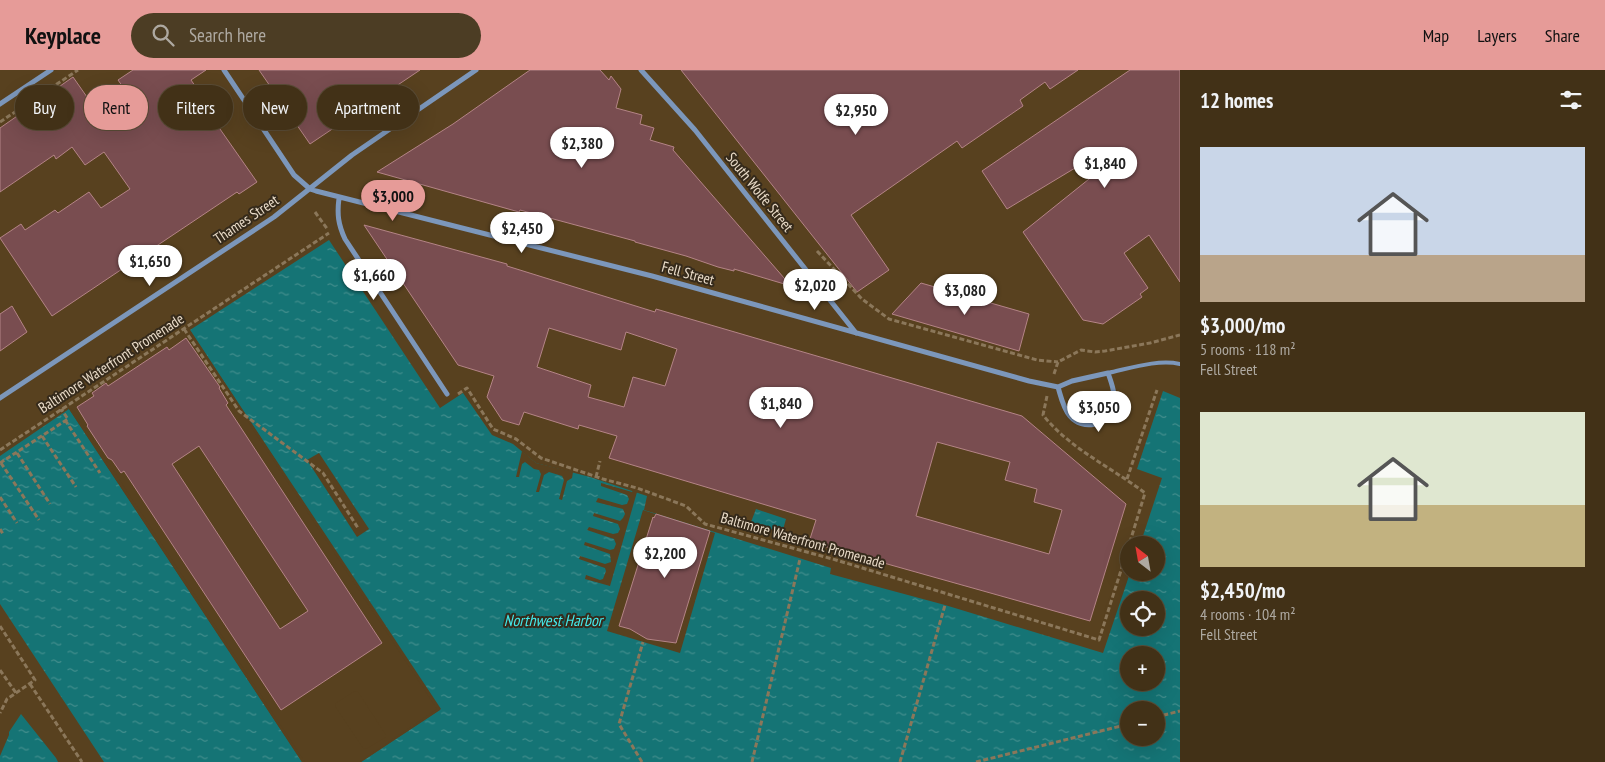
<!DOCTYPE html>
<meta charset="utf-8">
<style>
:root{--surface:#423117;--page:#4c3d24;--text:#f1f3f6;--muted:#aea9a1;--line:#5a4c36;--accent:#e69b98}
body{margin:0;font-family:"PT Sans Narrow",sans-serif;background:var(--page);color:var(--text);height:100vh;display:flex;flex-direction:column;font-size:19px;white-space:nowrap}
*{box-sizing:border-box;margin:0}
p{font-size:16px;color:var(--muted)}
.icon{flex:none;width:28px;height:28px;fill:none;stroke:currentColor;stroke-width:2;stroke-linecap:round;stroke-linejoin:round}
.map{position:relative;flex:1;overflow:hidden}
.sheet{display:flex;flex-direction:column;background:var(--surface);width:425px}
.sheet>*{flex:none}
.hud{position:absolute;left:15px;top:15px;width:475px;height:45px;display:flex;gap:10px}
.needle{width:32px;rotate:329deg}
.controls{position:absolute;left:1120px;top:466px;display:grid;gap:10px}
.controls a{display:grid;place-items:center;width:45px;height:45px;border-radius:50%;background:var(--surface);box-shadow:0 5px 20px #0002,0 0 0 1px var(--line);font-size:25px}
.price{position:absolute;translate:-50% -42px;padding:0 11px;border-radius:18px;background:#fff;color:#222;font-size:16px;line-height:32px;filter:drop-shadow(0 1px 2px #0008)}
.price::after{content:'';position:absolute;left:50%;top:30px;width:15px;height:11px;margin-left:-8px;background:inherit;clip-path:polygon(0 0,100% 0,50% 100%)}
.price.on{background:var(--accent);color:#111}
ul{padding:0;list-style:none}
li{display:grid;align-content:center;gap:10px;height:265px;padding:0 20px}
li span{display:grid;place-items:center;height:155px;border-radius:0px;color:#555}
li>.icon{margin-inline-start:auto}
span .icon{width:90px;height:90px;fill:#fffc;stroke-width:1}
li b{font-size:21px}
h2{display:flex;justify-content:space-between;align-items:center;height:60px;padding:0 20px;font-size:21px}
.pill{padding:0 18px;border-radius:22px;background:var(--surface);box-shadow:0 5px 20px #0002,0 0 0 1px var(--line);font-size:18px;line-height:45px}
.pill.on{background:var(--accent);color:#111}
header{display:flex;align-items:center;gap:30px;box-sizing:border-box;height:70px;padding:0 25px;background:var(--accent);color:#111}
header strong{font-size:24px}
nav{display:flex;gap:28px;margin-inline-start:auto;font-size:18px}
.search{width:350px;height:45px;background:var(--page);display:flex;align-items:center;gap:12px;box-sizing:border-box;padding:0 18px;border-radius:28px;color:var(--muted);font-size:19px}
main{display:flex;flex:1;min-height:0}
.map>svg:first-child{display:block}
.water{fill:url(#water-ripples);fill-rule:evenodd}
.pier{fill:#58411f}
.building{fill:#794d50;stroke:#b48486;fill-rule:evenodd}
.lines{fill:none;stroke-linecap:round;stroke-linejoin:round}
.path{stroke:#8b775a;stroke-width:3;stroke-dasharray:5 2.5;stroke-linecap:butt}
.service{stroke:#7c97bb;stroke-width:4}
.minor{stroke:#7c97bb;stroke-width:5}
.labels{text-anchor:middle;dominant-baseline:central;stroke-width:4;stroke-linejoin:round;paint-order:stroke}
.street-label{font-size:15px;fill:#eadcc9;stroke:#352a1b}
.water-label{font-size:16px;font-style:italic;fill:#43ebec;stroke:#352a1b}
</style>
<header>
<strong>Keyplace</strong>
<div class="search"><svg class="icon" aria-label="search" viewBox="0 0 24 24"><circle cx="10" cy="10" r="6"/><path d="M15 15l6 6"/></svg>Search here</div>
<nav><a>Map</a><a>Layers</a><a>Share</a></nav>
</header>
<main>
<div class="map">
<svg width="1180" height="692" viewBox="0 0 1180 692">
<defs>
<pattern id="water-ripples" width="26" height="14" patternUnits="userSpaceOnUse" patternTransform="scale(1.25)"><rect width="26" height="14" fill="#157475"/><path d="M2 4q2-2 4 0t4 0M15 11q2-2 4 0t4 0" fill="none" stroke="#438e8d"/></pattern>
</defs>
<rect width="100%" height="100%" fill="#58411f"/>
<path class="water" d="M329 170 440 338 463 323 492 365 513 374 536 393 590 407 647 426 644 440 831 498 830 504 945 535 1103 583 1130 503 1156 502V475H1140L1162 408 1137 399 1163 321 1180 328V692H361L440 640 190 260ZM1129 530H1156V558H1129ZM1129 585H1156V612H1129ZM1129 640H1156V668H1129Z
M69 339 302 692H104L0 534V386Z
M756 439 786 449 782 463 751 452Z
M21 644 56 688 58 692H0V686L9 665V662Z"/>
<path class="pier" d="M190 260 441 639 361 692H359L437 639 188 261Z
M71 338 115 403 305 692H302L69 339Z
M522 381 536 393 573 402 572 408 567 411 562 430 559 429 564 410 562 406 549 402 544 405 539 422H536L541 404 539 400 534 399 525 392 522 394 519 407H516Z
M319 383 369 459 357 467 307 390Z
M601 413 632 422 633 420 637 422 610 516 585 509 586 505 600 510 603 509 606 501 605 498 579 489 580 486 605 494 611 492 610 484 584 475 585 472 610 480 614 479 616 474 614 469 587 460 589 457 613 464 618 463 620 459 618 454 593 446 594 443 620 451 623 448 625 444 623 439 596 432 598 428 622 435 627 434 629 429 627 425 601 416Z
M643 440 715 463 680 583 607 561Z
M355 621 358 622 386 665V667L366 679 363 678 335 636 336 633Z"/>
<path class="building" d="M133 0H206L191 10 202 26 199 29 257 112 239 124 237 122 52 246 0 168 21 154 25 160 55 140 58 143 89 122 101 138 130 119 104 82 85 95 72 77 56 89 54 85 0 122V58L73 7 108 57 137 37 118 10Z
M259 0H420L310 74Z
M530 0H600L609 10 611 6 621 19 616 38 642 45 640 54 654 58 650 70 674 77 673 80 791 216 734 199V201L718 197 686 186 635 172V171L520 140 519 142 377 102 453 54Z
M681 0H1078L1050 19 1045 12 1020 30 1023 36 962 78 957 71 851 145 889 200 857 222Z
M1130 0H1180V212L1149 165 1124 183 1148 218 1140 224 1142 227 1103 254 1083 250 1023 162 1094 105 1085 92 1007 139 982 101Z
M364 155 507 194V196L655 242 656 239 1022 346 1126 434 1090 551 809 472 816 450 609 388 617 366 579 355 578 359 524 342 519 355 502 350 487 327 494 306 458 295ZM549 258 621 280 626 262 677 279 665 316 633 307 624 337 588 327 591 315 537 297ZM937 372 1010 392 1005 410 1037 419 1034 432 1062 440 1049 484 916 446Z
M921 213 1029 244 1019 281 892 244Z
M12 236 27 262 0 281V244Z
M186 268 220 317 219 318 228 333 226 335 382 573 281 640 124 401 121 403 112 390 108 388 87 356 88 355 77 337 94 326 92 323 106 313 108 316 167 277 169 280ZM199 376 308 541 280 559 172 394Z
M656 444 710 461 676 573 647 569 630 559 619 556 653 447 654 448Z"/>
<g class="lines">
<path class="path" d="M0 52 78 0
M315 142 328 160
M817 181 862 229 889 249 1037 290 1058 292
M184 259 239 341 323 403 358 458
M1054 304 1058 292 1081 280 1095 282 1105 281 1150 273 1180 265
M458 324 467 318 493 359 516 369 541 388 603 409 637 418 686 436 705 454 836 490 1099 570 1129 475
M1047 326 1043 345C1070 379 1111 397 1145 423L1129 475
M65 350 100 403
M42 366 76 417
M0 380 329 163
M17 383 50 434
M0 393 68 349 61 339
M1 393 39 450
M596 407 600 391
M1127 409 1157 320
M0 427 17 453
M0 459 3 464
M0 556 35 610 7 629 0 643
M0 600 16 623
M30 614 82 692
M1156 647 1180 641
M642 692 619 654 643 572
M752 692 800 489
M900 692 945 535
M976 692 1129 654"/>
<path class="service" d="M1108 303C1131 298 1158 289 1180 294"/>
<path class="minor" d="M224 0 294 105 310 119 316 121 652 206 1029 311 1058 317 1072 311 1108 303C1112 314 1116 325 1113 337 1107 356 1083 361 1070 346 1063 338 1061 327 1058 317
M641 0 695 60 856 263
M0 34 51 0
M339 128C337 144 338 154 345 169L447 324
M0 328 274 147 352 85 476 0"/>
</g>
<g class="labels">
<g class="street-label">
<text transform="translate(760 122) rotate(51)">South Wolfe Street</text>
<text transform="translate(246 149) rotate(-34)">Thames Street</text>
<text transform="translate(688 203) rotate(15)">Fell Street</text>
<text transform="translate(111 293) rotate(-33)">Baltimore Waterfront Promenade</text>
<text transform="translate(803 470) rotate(16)">Baltimore Waterfront Promenade</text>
</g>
<g class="water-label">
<text x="553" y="550">Northwest Harbor</text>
</g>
</g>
</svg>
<div class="controls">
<a><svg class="needle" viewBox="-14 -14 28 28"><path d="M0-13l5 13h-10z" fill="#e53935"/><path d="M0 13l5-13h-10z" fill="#aea9a1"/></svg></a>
<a><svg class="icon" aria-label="locate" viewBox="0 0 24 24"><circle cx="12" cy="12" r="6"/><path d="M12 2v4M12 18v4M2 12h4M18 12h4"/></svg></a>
<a>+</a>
<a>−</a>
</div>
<b class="price" style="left:856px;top:66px">$2,950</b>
<b class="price" style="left:582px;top:99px">$2,380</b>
<b class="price" style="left:1105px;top:119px">$1,840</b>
<b class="price on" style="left:393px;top:152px">$3,000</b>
<b class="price" style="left:522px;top:184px">$2,450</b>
<b class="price" style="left:150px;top:217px">$1,650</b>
<b class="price" style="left:374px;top:231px">$1,660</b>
<b class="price" style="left:815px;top:241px">$2,020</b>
<b class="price" style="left:965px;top:246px">$3,080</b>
<b class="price" style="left:781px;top:359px">$1,840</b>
<b class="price" style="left:1099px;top:363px">$3,050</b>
<b class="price" style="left:665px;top:509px">$2,200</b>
<div class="hud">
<a class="pill">Buy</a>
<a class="pill on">Rent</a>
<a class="pill">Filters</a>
<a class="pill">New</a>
<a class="pill">Apartment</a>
</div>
</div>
<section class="sheet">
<h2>12 homes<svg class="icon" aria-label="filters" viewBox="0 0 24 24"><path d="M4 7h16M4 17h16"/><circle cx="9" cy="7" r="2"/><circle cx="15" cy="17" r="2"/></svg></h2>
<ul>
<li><span style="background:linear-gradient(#c9d6e8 70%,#b9a48a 0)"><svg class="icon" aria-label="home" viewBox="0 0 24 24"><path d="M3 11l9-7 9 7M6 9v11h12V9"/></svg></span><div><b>$3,000/mo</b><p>5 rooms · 118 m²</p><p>Fell Street</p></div></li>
<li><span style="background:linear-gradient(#dfe7d0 60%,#c2b280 0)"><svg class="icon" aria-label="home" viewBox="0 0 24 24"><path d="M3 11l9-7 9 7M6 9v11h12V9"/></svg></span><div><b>$2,450/mo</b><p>4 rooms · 104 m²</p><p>Fell Street</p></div></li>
</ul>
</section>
</main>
